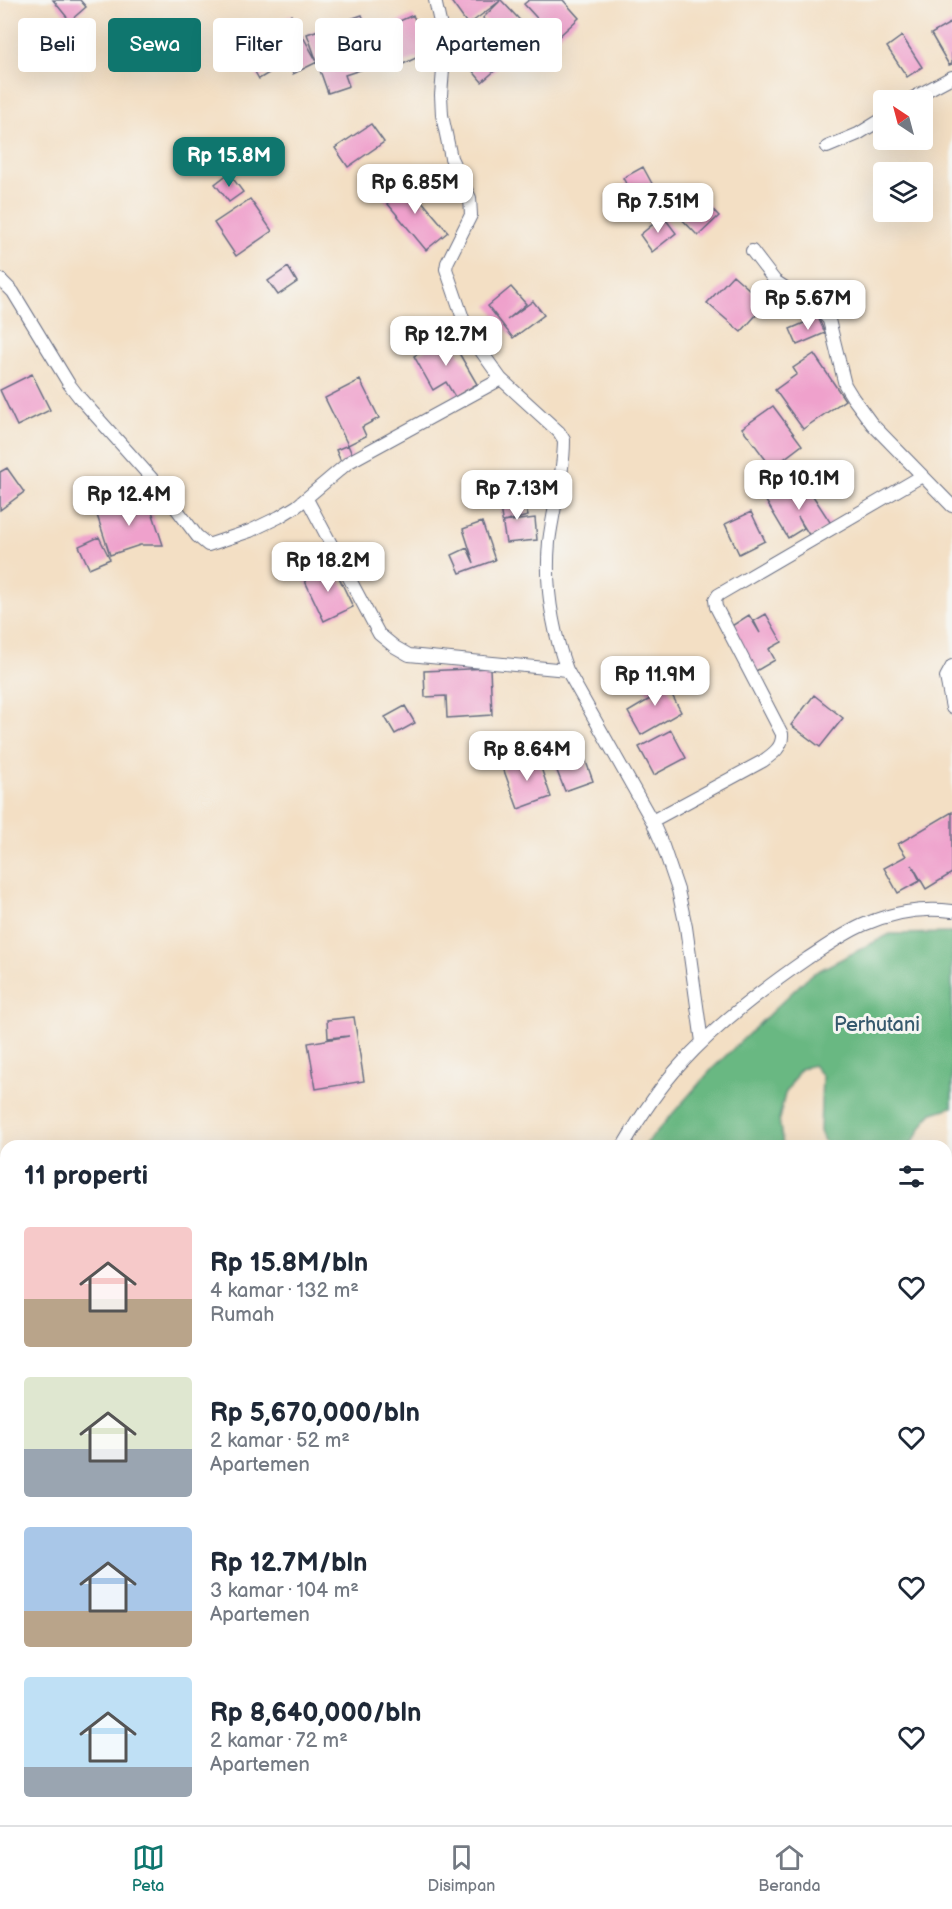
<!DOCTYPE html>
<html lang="id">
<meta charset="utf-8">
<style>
:root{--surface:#fff;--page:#f6f6f7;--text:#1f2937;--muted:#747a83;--line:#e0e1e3;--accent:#0f766e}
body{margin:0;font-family:"Balsamiq Sans",sans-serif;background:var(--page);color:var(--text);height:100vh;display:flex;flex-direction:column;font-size:22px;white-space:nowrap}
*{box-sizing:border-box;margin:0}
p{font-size:20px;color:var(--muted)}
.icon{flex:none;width:33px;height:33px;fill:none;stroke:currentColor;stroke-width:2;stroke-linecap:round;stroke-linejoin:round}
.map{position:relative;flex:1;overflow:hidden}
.sheet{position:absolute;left:0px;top:1140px;width:952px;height:686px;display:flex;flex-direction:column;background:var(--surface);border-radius:18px 18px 0 0;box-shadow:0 6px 24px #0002}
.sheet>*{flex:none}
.hud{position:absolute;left:18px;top:18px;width:600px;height:54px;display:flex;gap:12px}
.needle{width:39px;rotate:324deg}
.controls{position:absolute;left:873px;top:90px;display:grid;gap:12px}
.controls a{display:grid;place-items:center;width:60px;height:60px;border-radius:6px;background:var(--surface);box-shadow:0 6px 24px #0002;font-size:30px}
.price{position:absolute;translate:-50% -51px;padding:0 14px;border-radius:12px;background:#fff;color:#222;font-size:20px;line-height:39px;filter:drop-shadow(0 2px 3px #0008)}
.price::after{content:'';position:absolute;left:50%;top:36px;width:18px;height:14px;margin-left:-9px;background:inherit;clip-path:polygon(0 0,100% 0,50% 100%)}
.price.active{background:var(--accent);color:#fff}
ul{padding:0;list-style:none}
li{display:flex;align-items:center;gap:18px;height:150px;padding:0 24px}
li span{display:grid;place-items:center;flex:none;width:168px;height:120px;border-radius:6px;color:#555}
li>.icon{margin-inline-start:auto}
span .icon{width:72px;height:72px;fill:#fffc;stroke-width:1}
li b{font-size:26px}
h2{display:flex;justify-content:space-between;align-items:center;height:72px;padding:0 24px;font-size:26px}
.pill{padding:0 21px;border-radius:6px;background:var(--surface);box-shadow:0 6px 24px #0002;font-size:21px;line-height:54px}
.pill.active{background:var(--accent);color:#fff}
.menu{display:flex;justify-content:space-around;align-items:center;height:84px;border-top:2px solid var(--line);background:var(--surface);font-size:16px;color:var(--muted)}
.menu a{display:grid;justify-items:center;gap:3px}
.menu .active{color:var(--accent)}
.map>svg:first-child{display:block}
.forest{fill:#69b882;stroke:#427470;stroke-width:1.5}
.building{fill:#efa1cc}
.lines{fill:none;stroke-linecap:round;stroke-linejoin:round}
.street-casing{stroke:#676d82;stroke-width:14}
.street{stroke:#fff;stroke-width:12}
.labels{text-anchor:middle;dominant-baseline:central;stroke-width:6;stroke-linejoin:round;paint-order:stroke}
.park-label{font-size:20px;fill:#35596d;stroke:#f6f6f2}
</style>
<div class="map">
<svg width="952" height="1825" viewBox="0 0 952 1825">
<rect width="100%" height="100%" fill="#f6f6f2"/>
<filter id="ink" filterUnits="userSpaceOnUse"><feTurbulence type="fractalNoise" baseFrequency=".0167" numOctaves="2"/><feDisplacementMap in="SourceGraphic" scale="12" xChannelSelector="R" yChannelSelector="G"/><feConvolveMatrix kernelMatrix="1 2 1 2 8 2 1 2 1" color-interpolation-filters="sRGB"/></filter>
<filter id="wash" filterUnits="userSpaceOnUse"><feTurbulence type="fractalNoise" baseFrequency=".008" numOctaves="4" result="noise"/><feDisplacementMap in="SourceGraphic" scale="24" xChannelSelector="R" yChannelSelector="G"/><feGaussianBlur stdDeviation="1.35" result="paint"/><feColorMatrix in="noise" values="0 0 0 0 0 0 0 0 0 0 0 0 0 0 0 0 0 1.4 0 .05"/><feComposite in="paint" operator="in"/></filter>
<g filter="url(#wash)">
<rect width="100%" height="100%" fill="#f3dfc4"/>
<path class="forest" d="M952 933V1107L930 1114 910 1146H826L820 1131 822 1076 813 1065 800 1069 785 1094 779 1119 783 1146H644L712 1069 810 975 890 934Z
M952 1184V1825H829L832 1820H946V1189Z
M0 1246 6 1247V1596L0 1571Z
M6 1598V1820H277L270 1825H0V1606Z
M344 1820H544L551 1823 567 1825H346Z"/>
<g id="blocks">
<path class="building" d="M53 0H80L86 7 70 21Z
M450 0H501L531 32 514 48 483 18 500 1 468 25Z
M529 0H563L579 18 556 39 524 4Z
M291 15 317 62 307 34 362 15 371 39 360 42 369 67 345 75 349 86 328 93 317 62 293 74 287 62 259 79 249 61 289 37 279 42 271 26Z
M413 15 434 66 423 70 418 57 401 65 384 28Z
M482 21 501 38 490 51 471 35 498 68 482 82 454 49 471 35Z
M952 22V64L949 65 931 34Z
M902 36 922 67 907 77 887 47Z
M371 124 384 142 348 167 335 148Z
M643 167 662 202 633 219 617 193 625 188 640 209 623 178Z
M229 173 243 192 229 202 215 184Z
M404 180 448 232 426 250 383 198Z
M698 194 719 216 698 236 677 214Z
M250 199 272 231 236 256 214 223Z
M663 216 676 233 652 252 640 235Z
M288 267 297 282 278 295 268 281Z
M733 275 766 304 741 332 707 303Z
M511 287 526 304 507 320 533 301 544 315 513 338 488 306Z
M818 317 825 333 797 345 790 329Z
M449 336 477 384 455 397 446 382 433 390 414 356Z
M814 354 845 400 803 429 775 390 797 374 793 368Z
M32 374 50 410 17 426 0 390Z
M360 380 379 418 362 427 366 436 348 445 325 398Z
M773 406 802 445 772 468 742 428Z
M348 445 354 459 342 464 336 450Z
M7 468 24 492 0 510V472Z
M802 479 832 525 811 538 798 517 804 528 788 538 766 501Z
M523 496 528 516 503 522 535 518 537 540 506 543 499 502Z
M149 502 163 545H140L110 555 96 512 126 503Z
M751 512 765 541 739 554 725 524Z
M482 522 495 560 460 573 452 555 467 548 474 563 463 529Z
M99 537 110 559 89 568 79 546Z
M333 565 353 607 324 621 304 579Z
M766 614 782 642 769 649 775 660 756 671 730 627 749 615 760 633 754 621Z
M490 668 492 715 447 718 446 696 425 697 424 671Z
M662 676 681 712 641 735 628 712 665 690 649 697 644 685Z
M814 695 843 718 820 747 791 725Z
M405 706 415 723 395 734 385 717Z
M671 730 686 758 654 775 639 747Z
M580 745 593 781 565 791 551 756Z
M537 756 551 797 518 809 503 768Z
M952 812V873L926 889 912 865 920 881 898 893 884 868 906 856 898 844Z
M354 1017 364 1081 316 1089 308 1043 349 1036 328 1038 327 1020Z"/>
</g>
</g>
<g filter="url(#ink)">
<use href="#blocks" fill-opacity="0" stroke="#676d82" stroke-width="1.5"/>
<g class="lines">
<defs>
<path id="street" d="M909 100 952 77
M827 147 858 134 884 118
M752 251 775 281 820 310 829 320 845 385 853 398 872 424 952 506
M0 279 13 292 69 384 79 397 163 491 197 536 208 545 250 531 279 517 297 506 349 462 501 379 468 333 446 269 447 263 471 215 470 198 451 158 442 115 441 95 445 45 435 0
M501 379 559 432 564 440C564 475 553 508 549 542 545 586 552 629 567 670L652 821 663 846 678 890 686 927 702 1042
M307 499 379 634 395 647 409 655 567 670
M952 666 946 677 952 708
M652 821 763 761C773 754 783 747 782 734L716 607 715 600 718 595 922 476
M623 1146C640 1117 658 1089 681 1064 718 1023 763 989 808 958 825 947 843 934 863 925 890 913 922 907 952 911
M0 1223 6 1225"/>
</defs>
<use href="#street" class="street-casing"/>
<use href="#street" class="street"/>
</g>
</g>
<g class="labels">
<g class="park-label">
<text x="877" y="1025">Perhutani</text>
</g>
</g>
</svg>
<div class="controls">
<a><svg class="needle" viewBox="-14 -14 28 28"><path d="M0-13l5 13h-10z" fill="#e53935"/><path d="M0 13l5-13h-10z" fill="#747a83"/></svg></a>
<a><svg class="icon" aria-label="layers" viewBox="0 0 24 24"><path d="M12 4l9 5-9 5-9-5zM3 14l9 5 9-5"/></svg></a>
</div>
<b class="price active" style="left:229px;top:188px">Rp 15.8M</b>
<b class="price" style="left:415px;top:215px">Rp 6.85M</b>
<b class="price" style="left:658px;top:234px">Rp 7.51M</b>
<b class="price" style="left:808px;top:331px">Rp 5.67M</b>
<b class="price" style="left:446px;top:367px">Rp 12.7M</b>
<b class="price" style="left:799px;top:511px">Rp 10.1M</b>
<b class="price" style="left:517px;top:521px">Rp 7.13M</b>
<b class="price" style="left:129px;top:527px">Rp 12.4M</b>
<b class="price" style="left:328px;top:593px">Rp 18.2M</b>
<b class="price" style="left:655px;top:707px">Rp 11.9M</b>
<b class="price" style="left:527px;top:782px">Rp 8.64M</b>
<div class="hud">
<a class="pill">Beli</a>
<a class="pill active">Sewa</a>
<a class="pill">Filter</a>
<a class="pill">Baru</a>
<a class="pill">Apartemen</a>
</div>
<section class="sheet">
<h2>11 properti<svg class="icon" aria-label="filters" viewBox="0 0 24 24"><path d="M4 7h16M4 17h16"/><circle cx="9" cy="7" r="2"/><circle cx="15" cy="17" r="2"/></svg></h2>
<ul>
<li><span style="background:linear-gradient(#f6c9c9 60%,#b9a48a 0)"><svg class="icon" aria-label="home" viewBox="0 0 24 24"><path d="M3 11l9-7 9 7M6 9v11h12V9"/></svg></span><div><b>Rp 15.8M/bln</b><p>4 kamar · 132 m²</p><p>Rumah</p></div><svg class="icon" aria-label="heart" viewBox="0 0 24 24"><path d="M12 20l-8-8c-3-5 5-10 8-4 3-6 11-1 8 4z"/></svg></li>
<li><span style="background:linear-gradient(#dfe7d0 60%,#9aa5b1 0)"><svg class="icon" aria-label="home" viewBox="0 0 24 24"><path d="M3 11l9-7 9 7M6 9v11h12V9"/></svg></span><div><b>Rp 5,670,000/bln</b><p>2 kamar · 52 m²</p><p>Apartemen</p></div><svg class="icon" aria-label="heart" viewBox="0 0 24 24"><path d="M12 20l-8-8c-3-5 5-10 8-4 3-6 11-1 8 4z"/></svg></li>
<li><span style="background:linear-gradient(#a9c7e8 70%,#b9a48a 0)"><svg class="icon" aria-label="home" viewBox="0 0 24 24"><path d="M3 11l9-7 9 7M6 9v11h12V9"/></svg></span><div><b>Rp 12.7M/bln</b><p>3 kamar · 104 m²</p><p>Apartemen</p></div><svg class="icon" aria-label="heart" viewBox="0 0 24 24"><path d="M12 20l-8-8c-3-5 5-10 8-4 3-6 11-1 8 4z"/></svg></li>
<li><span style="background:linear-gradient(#bfe0f5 75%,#9aa5b1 0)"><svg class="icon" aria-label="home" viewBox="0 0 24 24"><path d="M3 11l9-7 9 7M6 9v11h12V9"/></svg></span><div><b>Rp 8,640,000/bln</b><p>2 kamar · 72 m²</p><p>Apartemen</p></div><svg class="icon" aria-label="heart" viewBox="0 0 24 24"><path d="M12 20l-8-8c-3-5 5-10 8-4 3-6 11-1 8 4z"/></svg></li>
</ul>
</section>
</div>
<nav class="menu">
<a class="active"><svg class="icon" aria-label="map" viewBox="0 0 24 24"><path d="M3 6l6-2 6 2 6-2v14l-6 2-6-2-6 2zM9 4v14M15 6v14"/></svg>Peta</a>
<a><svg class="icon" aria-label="saved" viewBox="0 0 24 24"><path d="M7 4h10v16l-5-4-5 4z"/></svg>Disimpan</a>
<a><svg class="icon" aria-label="home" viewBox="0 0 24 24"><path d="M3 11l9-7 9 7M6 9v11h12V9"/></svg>Beranda</a>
</nav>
